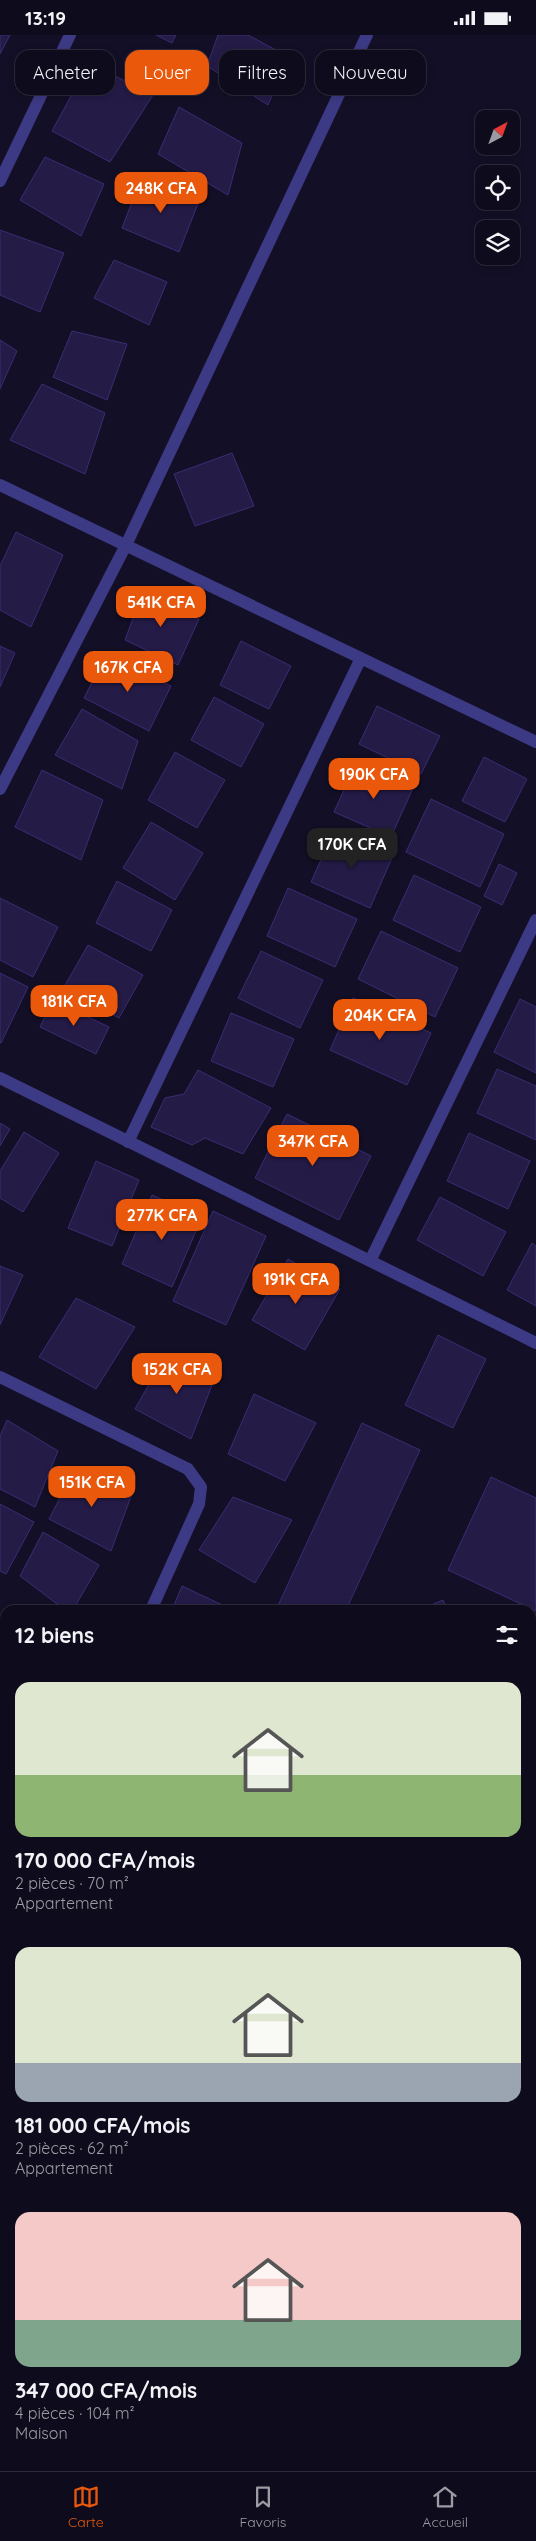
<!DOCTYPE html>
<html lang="fr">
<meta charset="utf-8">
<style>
:root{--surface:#0e0b1c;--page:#1c1929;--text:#f1f3f6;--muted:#9b9ba3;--line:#2e2b3b;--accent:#ea580c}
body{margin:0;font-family:Quicksand,sans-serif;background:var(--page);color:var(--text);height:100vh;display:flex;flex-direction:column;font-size:19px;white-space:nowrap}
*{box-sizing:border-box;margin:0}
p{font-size:16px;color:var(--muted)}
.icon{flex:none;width:28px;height:28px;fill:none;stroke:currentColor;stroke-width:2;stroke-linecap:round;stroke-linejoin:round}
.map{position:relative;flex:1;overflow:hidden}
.details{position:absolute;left:0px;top:1570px;width:536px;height:866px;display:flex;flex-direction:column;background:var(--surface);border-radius:15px 15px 0 0;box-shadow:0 2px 8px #0003,0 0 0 1px var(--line)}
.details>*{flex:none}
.banner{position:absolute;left:15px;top:15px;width:506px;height:45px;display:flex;gap:10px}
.needle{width:32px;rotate:41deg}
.tools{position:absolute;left:475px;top:75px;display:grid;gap:10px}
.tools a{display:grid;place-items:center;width:45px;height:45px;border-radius:10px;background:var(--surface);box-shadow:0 2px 8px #0003,0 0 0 1px var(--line);font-size:25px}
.price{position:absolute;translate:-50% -42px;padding:0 11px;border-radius:10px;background:var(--accent);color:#fff;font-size:16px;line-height:32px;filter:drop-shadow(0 1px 2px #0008)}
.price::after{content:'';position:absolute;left:50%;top:30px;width:15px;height:11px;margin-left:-8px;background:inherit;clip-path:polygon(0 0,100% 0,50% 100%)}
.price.active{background:#222;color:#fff}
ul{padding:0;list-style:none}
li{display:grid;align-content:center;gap:10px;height:265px;padding:0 15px}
li span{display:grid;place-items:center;height:155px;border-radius:15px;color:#555}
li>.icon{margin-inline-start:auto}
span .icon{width:90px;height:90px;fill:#fffc;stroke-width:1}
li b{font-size:21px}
h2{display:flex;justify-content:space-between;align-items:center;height:60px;padding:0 15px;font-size:21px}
.tag{padding:0 18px;border-radius:15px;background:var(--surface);box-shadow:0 2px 8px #0003,0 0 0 1px var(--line);font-size:18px;line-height:45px}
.tag.active{background:var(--accent);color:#fff}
.status{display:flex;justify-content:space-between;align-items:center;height:35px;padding:0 25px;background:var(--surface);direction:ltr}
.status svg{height:14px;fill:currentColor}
.menu{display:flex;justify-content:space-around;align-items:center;height:70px;border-top:1px solid var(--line);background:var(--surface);font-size:14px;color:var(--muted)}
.menu a{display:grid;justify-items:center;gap:2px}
.menu .active{color:var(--accent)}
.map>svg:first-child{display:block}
.building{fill:#241b47;stroke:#3b2d73}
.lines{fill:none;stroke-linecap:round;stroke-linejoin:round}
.minor{stroke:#3d3a85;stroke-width:12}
</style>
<div class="status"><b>13:19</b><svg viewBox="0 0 49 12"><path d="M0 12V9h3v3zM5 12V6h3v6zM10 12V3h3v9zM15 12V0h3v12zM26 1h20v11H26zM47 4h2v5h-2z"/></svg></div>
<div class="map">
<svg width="536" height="2436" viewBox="0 0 536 2436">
<rect width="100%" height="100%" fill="#130f26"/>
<path class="building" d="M0 0H10L0 19Z
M156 0H176L172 8Z
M218 0H248L289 22 268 70 207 31Z
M89 28 153 60 110 127 52 96Z
M179 72 242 108 228 160 158 119Z
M45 122 104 149 81 201 20 165Z
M141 144 201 161 179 217 122 193Z
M0 195 64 218 40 277 0 260Z
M114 225 167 247 149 290 94 263Z
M72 296 127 309 107 365 53 342Z
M0 305 17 316 0 354Z
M42 349 105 378 85 439 10 405Z
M232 418 254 471 195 491 174 439Z
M16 497 63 520 31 592 0 575V531Z
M143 556 199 584 178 630 125 605Z
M241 606 291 631 269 674 220 650Z
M0 611 15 618 0 652Z
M106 620 171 651 149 696 84 663Z
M214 662 264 689 241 732 191 705Z
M377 671 440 701 421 739 359 709Z
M82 674 138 706 122 754 55 720Z
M175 717 225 745 197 793 148 765Z
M484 722 527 744 505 787 462 766Z
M356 728 413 753 391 802 334 777Z
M42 735 103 765 81 825 15 792Z
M431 764 504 799 480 852 406 817Z
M151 787 203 818 175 865 123 833Z
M333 798 392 823 370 873 311 847Z
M499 829 517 838 502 870 484 861Z
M414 840 481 872 460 917 393 885Z
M117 846 172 875 151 916 96 888Z
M288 853 357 884 335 932 267 901Z
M0 863 58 892 33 942 0 925Z
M381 896 458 933 435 982 358 944Z
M88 910 143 940 119 983 64 952Z
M261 916 323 945 300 993 238 963Z
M0 938 28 952 1 1008H0Z
M353 963 431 998 407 1050 330 1015Z
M520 964 536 972V1038L494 1017Z
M53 965 109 992 96 1019 40 992Z
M231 978 294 1004 273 1052 211 1026Z
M497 1034 536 1051V1105L477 1078Z
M198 1035 271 1073 243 1119 205 1103 192 1110 151 1092 165 1063 184 1059Z
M287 1079 371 1121 339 1185 255 1143Z
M0 1088 10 1094 0 1111Z
M24 1097 59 1118 23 1177 0 1163V1136Z
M469 1098 530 1126 508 1174 447 1146Z
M96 1126 139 1145 112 1211 68 1193Z
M152 1160 202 1182 172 1252 122 1229Z
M440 1162 506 1197 483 1241 417 1205Z
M213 1176 266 1201 226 1290 173 1266Z
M532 1208 536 1211V1271L507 1255Z
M288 1224 340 1254 305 1315 252 1285Z
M0 1231 23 1240 0 1290Z
M76 1263 135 1292 96 1354 39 1322Z
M438 1300 486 1324 453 1393 405 1370Z
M166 1319 216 1340 191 1404 135 1374Z
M254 1359 316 1388 285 1446 228 1419Z
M7 1385 58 1416 35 1472 0 1454V1401Z
M362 1388 420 1415 346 1575H276Z
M76 1432 133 1456 111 1516 49 1484Z
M491 1442 536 1463V1576L448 1535Z
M233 1462 292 1485 255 1548 199 1515Z
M0 1469 34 1487 6 1539 0 1536Z
M43 1497 99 1530 73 1575H65L20 1541Z
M182 1551 233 1575H172Z
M443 1565 447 1575H419Z
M5 1576V1622L0 1619V1584Z
M536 1612V1730L531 1736V1614Z
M0 1645 5 1648V1724L0 1721Z
M536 1858V1978L531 1975V1869Z
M531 2073 536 2076V2137L531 2135Z
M2 2141 5 2142V2220L0 2217Z
M0 2390 5 2393V2414L0 2411Z
M136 2431H167L165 2436H147Z"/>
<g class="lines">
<path class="minor" d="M0 146 70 0
M0 450 536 707
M0 754 126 510 367 0
M0 1043 536 1308
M128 1107 361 623
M370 1226 536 885
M0 1342 188 1434 201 1452 199 1469 151 1575
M0 1902 5 1891
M0 1936 5 1938
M0 2104 5 2094
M531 2202 536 2204
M0 2235 5 2237
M325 2436 326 2431"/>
</g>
</svg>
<div class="tools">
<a><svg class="needle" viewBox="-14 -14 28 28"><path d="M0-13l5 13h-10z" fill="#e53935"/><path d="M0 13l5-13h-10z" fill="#9b9ba3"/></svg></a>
<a><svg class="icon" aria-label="locate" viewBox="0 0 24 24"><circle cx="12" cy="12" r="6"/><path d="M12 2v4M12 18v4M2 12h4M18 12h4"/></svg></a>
<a><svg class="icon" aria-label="layers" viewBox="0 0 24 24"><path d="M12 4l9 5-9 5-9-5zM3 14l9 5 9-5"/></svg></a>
</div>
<b class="price" style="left:161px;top:179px">248K CFA</b>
<b class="price" style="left:161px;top:593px">541K CFA</b>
<b class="price" style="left:128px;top:658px">167K CFA</b>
<b class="price" style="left:374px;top:765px">190K CFA</b>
<b class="price active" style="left:352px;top:835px">170K CFA</b>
<b class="price" style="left:74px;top:992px">181K CFA</b>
<b class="price" style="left:380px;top:1006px">204K CFA</b>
<b class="price" style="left:313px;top:1132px">347K CFA</b>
<b class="price" style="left:162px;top:1206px">277K CFA</b>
<b class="price" style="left:296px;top:1270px">191K CFA</b>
<b class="price" style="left:177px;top:1360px">152K CFA</b>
<b class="price" style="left:92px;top:1473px">151K CFA</b>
<div class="banner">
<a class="tag">Acheter</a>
<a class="tag active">Louer</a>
<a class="tag">Filtres</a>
<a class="tag">Nouveau</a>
</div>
<section class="details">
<h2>12 biens<svg class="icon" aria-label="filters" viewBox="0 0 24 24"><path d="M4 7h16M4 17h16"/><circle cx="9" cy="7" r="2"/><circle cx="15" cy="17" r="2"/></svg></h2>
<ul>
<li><span style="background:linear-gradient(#dfe7d0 60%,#8fb573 0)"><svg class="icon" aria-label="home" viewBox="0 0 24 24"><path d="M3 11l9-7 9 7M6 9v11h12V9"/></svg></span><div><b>170 000 CFA/mois</b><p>2 pièces · 70 m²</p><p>Appartement</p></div></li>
<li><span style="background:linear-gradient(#dfe7d0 75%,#9aa5b1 0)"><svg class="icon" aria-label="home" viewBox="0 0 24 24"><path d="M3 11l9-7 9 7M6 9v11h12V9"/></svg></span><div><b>181 000 CFA/mois</b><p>2 pièces · 62 m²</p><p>Appartement</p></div></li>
<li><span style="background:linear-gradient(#f6c9c9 70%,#7fa58c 0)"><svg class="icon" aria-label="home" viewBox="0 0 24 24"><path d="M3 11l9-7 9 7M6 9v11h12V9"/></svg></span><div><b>347 000 CFA/mois</b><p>4 pièces · 104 m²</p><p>Maison</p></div></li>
</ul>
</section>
</div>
<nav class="menu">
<a class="active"><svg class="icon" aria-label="map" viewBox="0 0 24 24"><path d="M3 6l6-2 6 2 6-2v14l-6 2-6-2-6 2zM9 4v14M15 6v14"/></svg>Carte</a>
<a><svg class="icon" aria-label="saved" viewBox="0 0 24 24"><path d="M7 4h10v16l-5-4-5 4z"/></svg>Favoris</a>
<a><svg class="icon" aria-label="home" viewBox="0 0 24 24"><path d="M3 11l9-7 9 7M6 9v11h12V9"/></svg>Accueil</a>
</nav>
